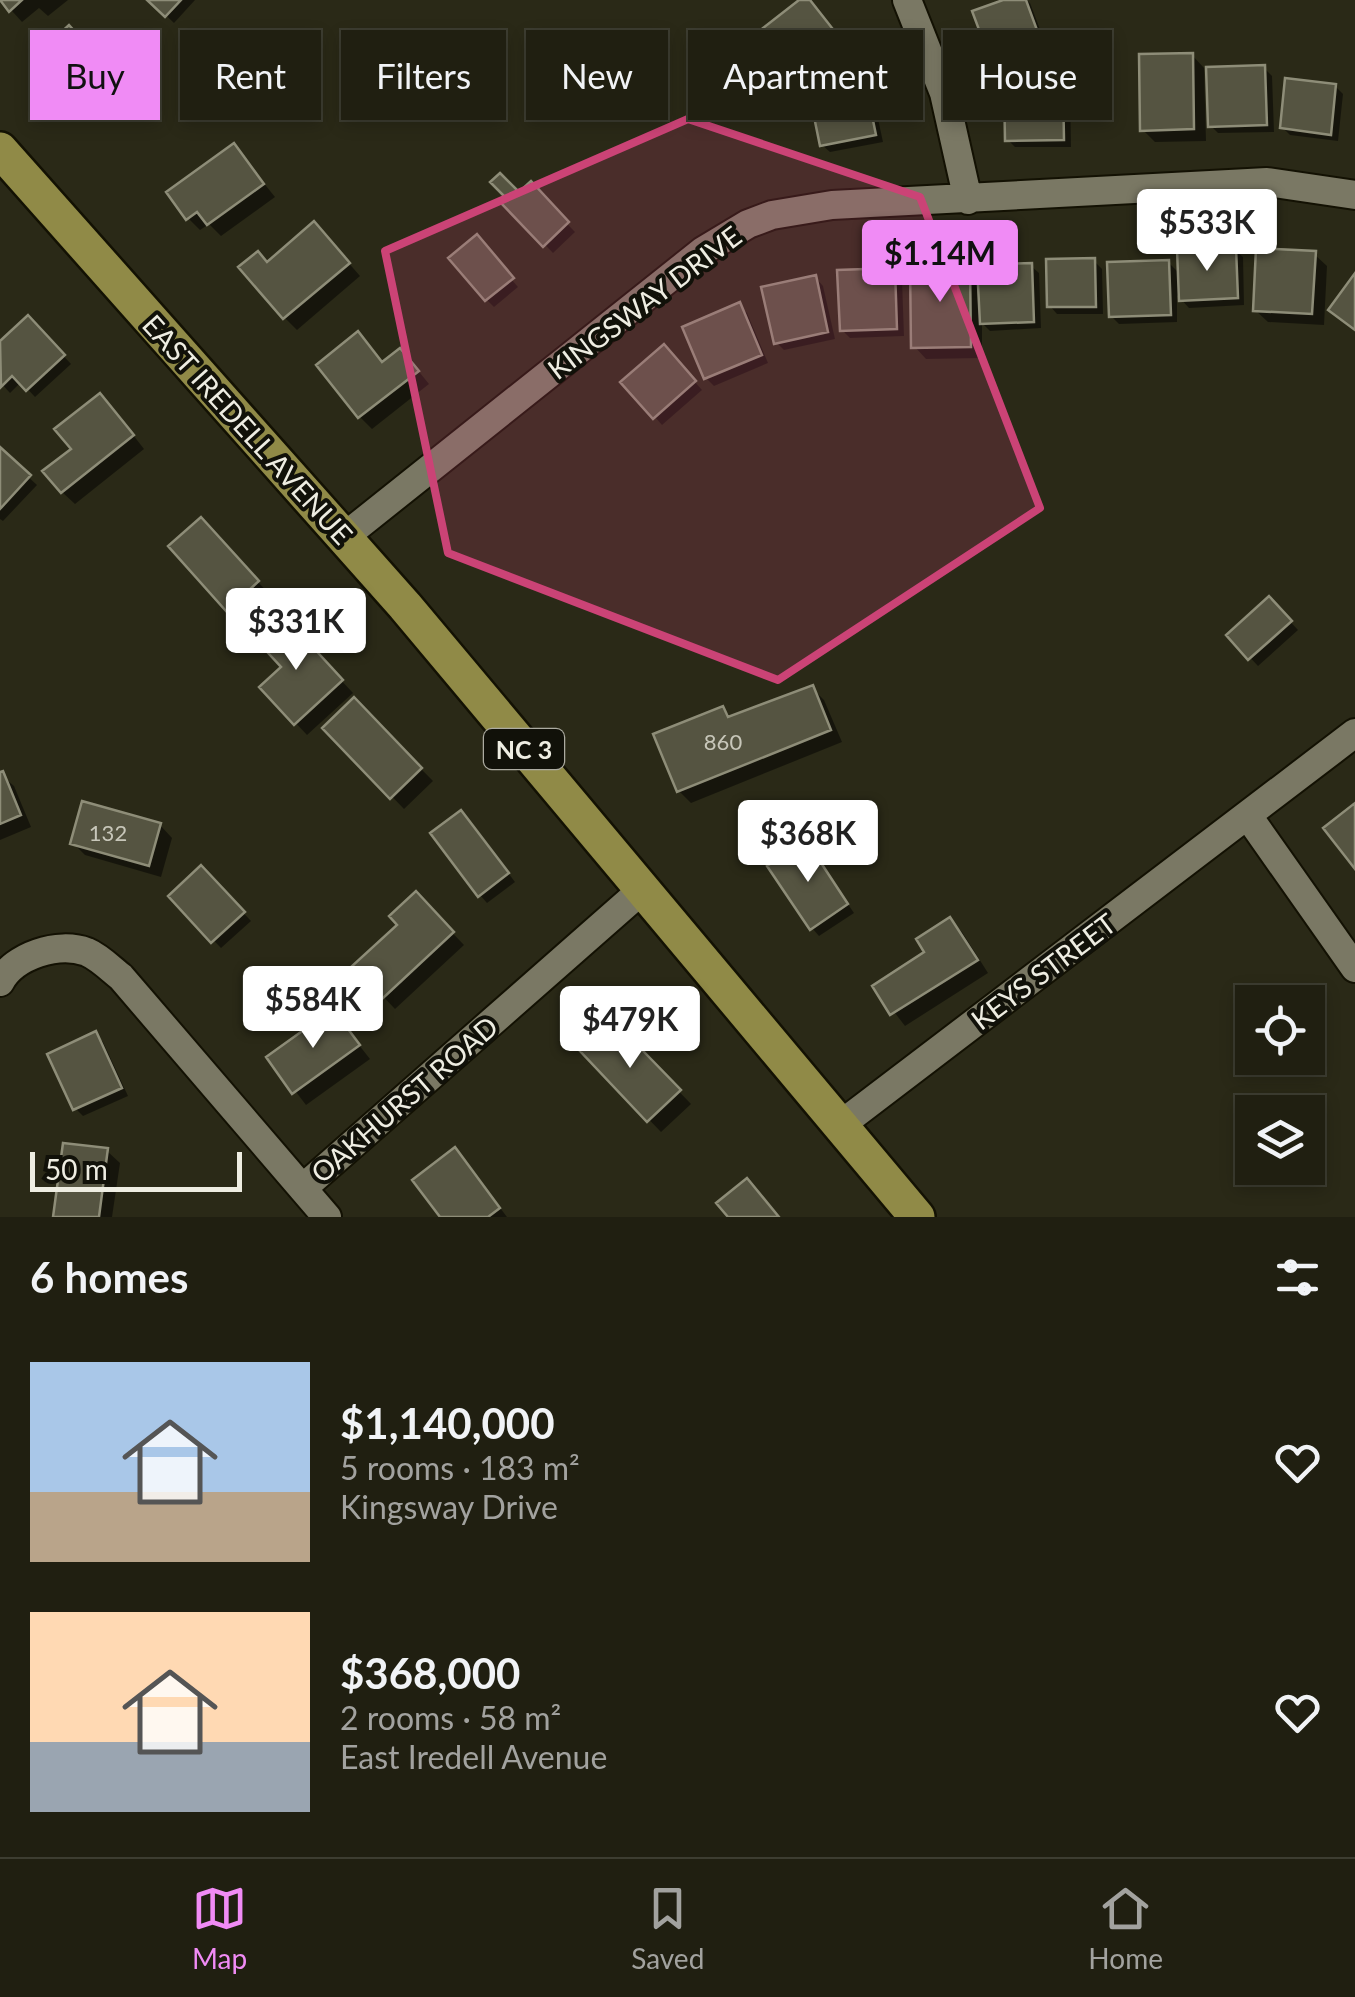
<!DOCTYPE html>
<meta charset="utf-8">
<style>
:root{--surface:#201f11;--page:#2d2c1f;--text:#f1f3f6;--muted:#a2a29f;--line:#3d3d31;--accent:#f08bf5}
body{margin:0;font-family:Lato,sans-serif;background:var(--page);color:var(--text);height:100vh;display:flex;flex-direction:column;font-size:38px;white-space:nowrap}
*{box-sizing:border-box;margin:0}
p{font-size:32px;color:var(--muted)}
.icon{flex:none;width:55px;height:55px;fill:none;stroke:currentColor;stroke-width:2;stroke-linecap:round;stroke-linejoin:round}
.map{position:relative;height:1217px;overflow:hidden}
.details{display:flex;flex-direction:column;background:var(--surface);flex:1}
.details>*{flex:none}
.hud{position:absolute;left:30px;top:30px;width:1295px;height:90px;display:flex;gap:20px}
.controls{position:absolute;left:1235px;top:985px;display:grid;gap:20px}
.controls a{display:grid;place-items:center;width:90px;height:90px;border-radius:0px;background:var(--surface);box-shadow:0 5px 15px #0003,0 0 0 2px var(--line);font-size:50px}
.scale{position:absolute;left:30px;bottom:25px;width:212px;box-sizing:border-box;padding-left:10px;border:5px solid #eeede2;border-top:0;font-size:28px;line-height:35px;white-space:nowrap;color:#eeede2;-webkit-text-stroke:8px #111109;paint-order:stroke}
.price{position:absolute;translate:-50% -85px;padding:0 22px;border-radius:10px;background:#fff;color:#222;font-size:32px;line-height:65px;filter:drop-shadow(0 2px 5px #0008)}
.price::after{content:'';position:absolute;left:50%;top:60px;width:30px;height:22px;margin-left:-15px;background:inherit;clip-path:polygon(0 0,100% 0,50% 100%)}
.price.on{background:var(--accent);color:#111}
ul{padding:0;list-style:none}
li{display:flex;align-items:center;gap:30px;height:250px;padding:0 30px}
li span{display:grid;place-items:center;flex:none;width:280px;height:200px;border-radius:0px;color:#555}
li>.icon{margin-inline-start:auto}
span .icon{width:120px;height:120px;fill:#fffc;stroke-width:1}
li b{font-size:42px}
h2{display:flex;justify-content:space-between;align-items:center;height:120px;padding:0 30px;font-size:42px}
.pill{padding:0 35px;border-radius:0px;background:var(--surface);box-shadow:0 5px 15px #0003,0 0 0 2px var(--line);font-size:35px;line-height:90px}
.pill.on{background:var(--accent);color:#111}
.dock{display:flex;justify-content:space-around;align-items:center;height:140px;border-top:2px solid var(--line);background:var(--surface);font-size:28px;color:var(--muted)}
.dock a{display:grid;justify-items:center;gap:5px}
.dock .on{color:var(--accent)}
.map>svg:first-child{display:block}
.shadow{fill:#0007}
.building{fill:#555441;stroke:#8e8d78;stroke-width:2.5}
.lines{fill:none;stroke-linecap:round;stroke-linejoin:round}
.minor-casing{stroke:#131103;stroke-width:32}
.major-casing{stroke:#131103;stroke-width:40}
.minor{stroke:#7a7864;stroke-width:28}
.major{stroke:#908a47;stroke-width:35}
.marked{fill:#cb4376;fill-opacity:0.2;stroke:#cb4376;stroke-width:8;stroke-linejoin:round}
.labels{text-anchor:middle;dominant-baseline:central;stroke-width:8;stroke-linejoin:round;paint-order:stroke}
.number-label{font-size:22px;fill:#c8c7ba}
.shield{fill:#111109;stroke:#acaba1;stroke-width:2.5}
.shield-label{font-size:25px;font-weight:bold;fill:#eeede2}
.street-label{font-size:28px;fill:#eeede2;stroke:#111109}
</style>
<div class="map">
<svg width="1355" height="1217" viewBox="0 0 1355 1217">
<rect width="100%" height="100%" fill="#2a2917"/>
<path class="shadow" d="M2 0H68L48 16 39 8 22 22Z
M150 0H195L174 23Z
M803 0 813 6 849 51 810 82 802 74Z
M1010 0H1027L1030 3 1047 48 1000 66 992 58Z
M114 44 140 73 122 88 107 72 79 97 40 54 90 51Z
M1192 55 1204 68 1206 141 1155 142 1143 130Z
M1264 68 1272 76 1274 132 1218 133 1210 125Z
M865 83 872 91 883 142 830 152 822 145Z
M1062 86 1070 93 1071 147H1015L1008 140Z
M1335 86 1343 94 1338 141 1290 135 1282 127Z
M234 146 275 197 221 236 209 224 200 230 188 218Z
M530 185 575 232 553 253 504 203Z
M326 237 360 276 297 330 285 318 268 264Z
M480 242 518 287 494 307 487 300Z
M1235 250 1243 257 1244 305 1189 308 1177 295V322L1119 324 1111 316 1168 262 1180 274Z
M1314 254 1327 266 1324 325 1268 322 1255 310Z
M1094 261 1102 269 1103 314H1057L1050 306Z
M969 265 980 276 1031 266 1039 273 1041 328 990 331 982 323V358L926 359 914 346Z
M894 271 902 279 904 336 850 338 842 330Z
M816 278 823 286 835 339 784 350 776 342Z
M739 305 747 313 768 363 714 386 706 378Z
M28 318 71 364 35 397 21 382 10 393 0 382V344Z
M358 334 384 364 412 363 429 384 372 429 360 417Z
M664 347 702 390 662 425 624 382Z
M112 408 144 449 75 504 62 492 74 449Z
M0 451 37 485 3 521 0 519Z
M213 532 269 594 240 621 228 609Z
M1269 599 1298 630 1258 666 1229 635Z
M298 634 353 693 307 735 262 687 284 667Z
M812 688 824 700 842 742 691 803 679 791 723 709 732 718Z
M354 701 433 781 404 809 326 728Z
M0 774 14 786 31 827 0 840Z
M469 821 515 882 487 903 480 895Z
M160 825 172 838 161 877 85 855 73 843Z
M806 843 854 913 819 936 812 928Z
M201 868 251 921 221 948 171 896Z
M416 895 464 945 395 1009 355 967 401 925Z
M950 920 962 932 988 973 905 1026 875 987 928 953Z
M333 1012 370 1059 306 1105 270 1058Z
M613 1023 691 1104 661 1132 583 1051Z
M95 1034 103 1042 128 1096 83 1116 75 1108Z
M107 1151 120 1163 112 1217H56Z
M466 1163 507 1217H443Z"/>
<path class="building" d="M0 0H22L9 12Z
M147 0H181L165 17Z
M799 0H810L843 42 800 76 763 28Z
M1003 0H1026L1041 41 990 59 972 11Z
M69 25 90 48 107 33 134 64 113 82 98 66 69 91 37 54Z
M1193 53 1194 129 1140 131 1139 54Z
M1265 65 1267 125 1208 127 1206 67Z
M1285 78 1336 84 1331 135 1280 128Z
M865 81 876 135 820 146 809 92Z
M1063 83 1064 140 1005 141 1004 84Z
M234 143 264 184 207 225 197 212 186 220 166 192Z
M500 173 519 192 531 181 569 222 543 247 501 203 506 198 490 182Z
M314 221 350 263 283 319 238 267 258 251 267 262Z
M477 234 514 278 485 301 448 258Z
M1236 247 1238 298 1179 301 1177 249Z
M1256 248 1316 251 1312 314 1253 311Z
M1095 258 1096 307H1047L1046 259Z
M1169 260 1171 315 1109 317 1107 262Z
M910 263H970L971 347 911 348Z
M1032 263 1034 322 980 324 977 265Z
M895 268 897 329 840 331 837 270Z
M1355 273V330L1328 310Z
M816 275 828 332 774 344 761 287Z
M740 302 762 355 704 379 682 327Z
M28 315 65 355 26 391 12 376 1 387 0 341Z
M358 331 382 362 400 348 419 371 358 418 316 365Z
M664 344 696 381 653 419 620 382Z
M100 393 134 435 61 493 42 471 71 449 54 429Z
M0 447 31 475 0 509Z
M201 517 259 581 226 611 168 546Z
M1269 596 1292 621 1248 660 1226 635Z
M286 618 343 680 294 725 259 687 281 667 259 643Z
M813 685 831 730 677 792 653 734 723 706 728 717Z
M354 697 422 768 390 799 322 728Z
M3 771 21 815 0 824V772Z
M82 801 161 823 149 866 70 844Z
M1355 803V869L1323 828Z
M461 810 509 873 478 897 430 833Z
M806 840 848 904 810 930 767 866Z
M201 865 245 912 211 943 168 896Z
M416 891 454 932 382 999 351 967 397 925 389 916Z
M950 917 978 960 890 1015 872 986 924 952 916 939Z
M333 1009 360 1045 292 1094 266 1057Z
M613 1020 681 1090 647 1122 580 1051Z
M96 1031 122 1088 73 1110 47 1054Z
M63 1143 108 1148 99 1217H53Z
M455 1147 500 1208 488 1217H440L412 1180Z
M747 1178 779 1217H728L716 1203Z"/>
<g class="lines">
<defs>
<path id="minor" d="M907 0 944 93 968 200
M344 537 703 251 748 224 772 215 832 205 1267 182 1355 195
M1248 816 1355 968
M0 982C14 956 58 941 87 952 99 957 111 969 121 977L327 1217
M839 1126 1355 733
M303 1188 642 890"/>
<path id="major" d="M0 150 405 606 917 1217"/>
</defs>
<use href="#minor" class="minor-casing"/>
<use href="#major" class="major-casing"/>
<use href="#minor" class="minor"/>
<use href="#major" class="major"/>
</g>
<path class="marked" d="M688 119 920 197 1040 508 778 680 448 553 385 251Z"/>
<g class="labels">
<g class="number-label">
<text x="723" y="741">860</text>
<text x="108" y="832">132</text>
</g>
<rect class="shield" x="484" y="729" width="80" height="40" rx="8"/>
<g class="shield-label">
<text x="524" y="749">NC 3</text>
</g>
<g class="street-label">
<text transform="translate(644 302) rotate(-37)">KINGSWAY DRIVE</text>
<text transform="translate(248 429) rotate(48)">EAST IREDELL AVENUE</text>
<text transform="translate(1043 971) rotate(-37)">KEYS STREET</text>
<text transform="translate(404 1099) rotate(-41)">OAKHURST ROAD</text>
</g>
</g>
</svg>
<div class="controls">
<a><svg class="icon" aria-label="locate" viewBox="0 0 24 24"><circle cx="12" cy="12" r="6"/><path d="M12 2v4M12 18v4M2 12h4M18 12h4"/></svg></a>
<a><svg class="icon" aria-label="layers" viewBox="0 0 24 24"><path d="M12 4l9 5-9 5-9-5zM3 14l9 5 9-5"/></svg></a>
</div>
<div class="scale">50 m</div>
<b class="price" style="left:1207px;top:274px">$533K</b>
<b class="price on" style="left:940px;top:305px">$1.14M</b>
<b class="price" style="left:296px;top:673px">$331K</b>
<b class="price" style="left:808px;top:885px">$368K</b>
<b class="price" style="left:313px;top:1051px">$584K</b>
<b class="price" style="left:630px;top:1071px">$479K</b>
<div class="hud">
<a class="pill on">Buy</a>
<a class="pill">Rent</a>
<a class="pill">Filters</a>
<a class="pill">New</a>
<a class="pill">Apartment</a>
<a class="pill">House</a>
</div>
</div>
<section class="details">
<h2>6 homes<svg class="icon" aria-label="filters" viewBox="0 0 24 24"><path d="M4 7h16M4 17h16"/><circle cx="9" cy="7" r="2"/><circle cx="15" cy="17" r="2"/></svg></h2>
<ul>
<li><span style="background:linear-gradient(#a9c7e8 65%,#b9a48a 0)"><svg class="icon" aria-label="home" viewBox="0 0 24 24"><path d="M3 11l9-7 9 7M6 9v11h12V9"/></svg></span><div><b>$1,140,000</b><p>5 rooms · 183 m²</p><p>Kingsway Drive</p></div><svg class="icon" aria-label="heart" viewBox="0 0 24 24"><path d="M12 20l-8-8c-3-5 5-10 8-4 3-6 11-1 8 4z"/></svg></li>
<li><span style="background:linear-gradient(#ffd9b3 65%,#9aa5b1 0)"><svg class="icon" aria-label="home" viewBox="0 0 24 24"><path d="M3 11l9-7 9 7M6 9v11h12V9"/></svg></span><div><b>$368,000</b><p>2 rooms · 58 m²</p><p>East Iredell Avenue</p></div><svg class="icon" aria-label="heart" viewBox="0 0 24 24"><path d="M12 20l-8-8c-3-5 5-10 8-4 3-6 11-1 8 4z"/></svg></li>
</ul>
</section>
<nav class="dock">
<a class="on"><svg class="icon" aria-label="map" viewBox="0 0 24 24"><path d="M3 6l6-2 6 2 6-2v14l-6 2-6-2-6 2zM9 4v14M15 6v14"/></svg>Map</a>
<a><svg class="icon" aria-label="saved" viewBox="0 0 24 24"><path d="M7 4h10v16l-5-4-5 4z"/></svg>Saved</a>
<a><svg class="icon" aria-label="home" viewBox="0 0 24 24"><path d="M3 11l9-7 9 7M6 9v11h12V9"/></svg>Home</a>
</nav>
